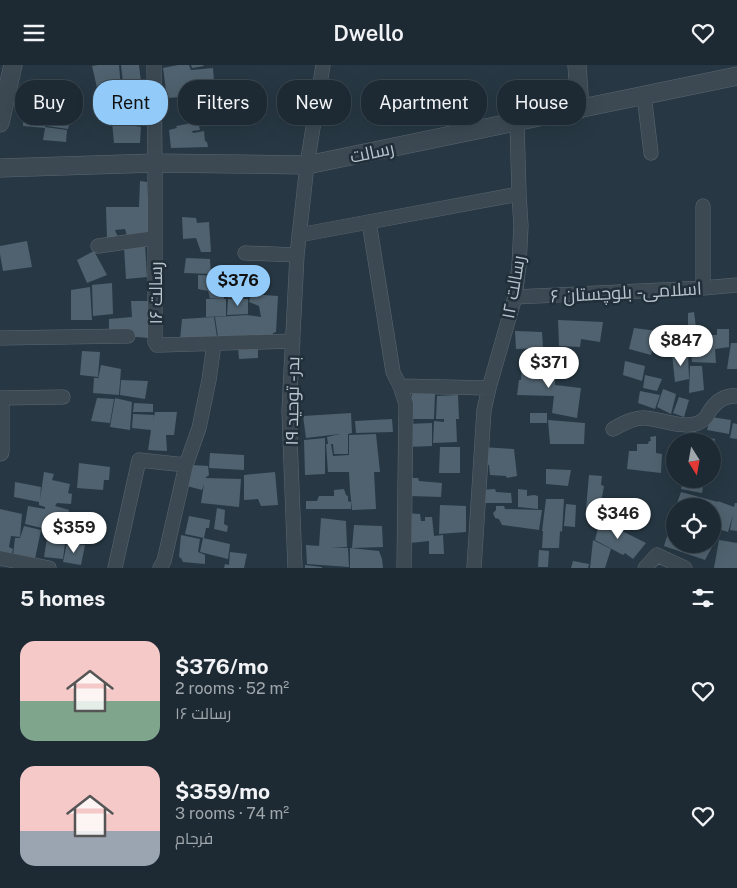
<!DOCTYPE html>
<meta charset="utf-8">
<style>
:root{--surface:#1d2a33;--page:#25323b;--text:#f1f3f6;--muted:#a0a7ac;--line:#3b464e;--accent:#92cbf9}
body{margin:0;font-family:"Public Sans",Cairo,sans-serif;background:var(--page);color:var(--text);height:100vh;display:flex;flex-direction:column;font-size:19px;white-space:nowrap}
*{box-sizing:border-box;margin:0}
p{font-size:16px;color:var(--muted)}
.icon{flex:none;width:28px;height:28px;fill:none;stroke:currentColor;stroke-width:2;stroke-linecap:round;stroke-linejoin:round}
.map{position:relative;height:503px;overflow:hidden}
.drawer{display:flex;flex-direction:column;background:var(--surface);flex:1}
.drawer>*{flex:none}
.banner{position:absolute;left:15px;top:15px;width:708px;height:45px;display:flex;gap:10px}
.needle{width:32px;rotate:169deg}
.controls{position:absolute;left:666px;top:368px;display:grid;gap:10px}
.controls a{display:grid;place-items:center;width:55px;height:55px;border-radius:50%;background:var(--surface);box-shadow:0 5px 20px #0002,0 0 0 1px var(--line);font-size:25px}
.price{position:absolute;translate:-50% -42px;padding:0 11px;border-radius:18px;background:#fff;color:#222;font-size:16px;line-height:32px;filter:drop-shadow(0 1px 2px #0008)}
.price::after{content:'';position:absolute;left:50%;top:30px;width:15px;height:11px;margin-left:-8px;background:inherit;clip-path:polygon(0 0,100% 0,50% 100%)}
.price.active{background:var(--accent);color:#111}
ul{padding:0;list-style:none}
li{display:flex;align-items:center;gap:15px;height:125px;padding:0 20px}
li span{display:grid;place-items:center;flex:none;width:140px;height:100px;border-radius:15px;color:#555}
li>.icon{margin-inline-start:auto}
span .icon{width:60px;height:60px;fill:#fffc;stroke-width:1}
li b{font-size:21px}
h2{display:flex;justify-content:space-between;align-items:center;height:60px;padding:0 20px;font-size:21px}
.tag{padding:0 18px;border-radius:20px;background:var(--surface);box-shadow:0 5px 20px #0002,0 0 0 1px var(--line);font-size:18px;line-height:45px}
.tag.active{background:var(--accent);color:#111}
header{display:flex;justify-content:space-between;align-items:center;height:65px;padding:0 20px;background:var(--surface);font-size:22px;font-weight:600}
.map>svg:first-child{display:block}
.building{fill:#50626f}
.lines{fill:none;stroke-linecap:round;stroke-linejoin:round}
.minor-casing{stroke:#5a6771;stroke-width:15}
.tertiary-casing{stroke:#5a6771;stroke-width:19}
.minor{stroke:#3c4953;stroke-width:14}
.tertiary{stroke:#3c4953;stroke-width:18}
.labels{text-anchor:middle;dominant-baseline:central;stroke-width:5;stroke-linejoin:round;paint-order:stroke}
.street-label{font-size:18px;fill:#b9c4cd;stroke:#202f39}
</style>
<header><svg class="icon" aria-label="menu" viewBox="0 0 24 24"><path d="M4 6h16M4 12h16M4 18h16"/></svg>Dwello<svg class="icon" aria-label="heart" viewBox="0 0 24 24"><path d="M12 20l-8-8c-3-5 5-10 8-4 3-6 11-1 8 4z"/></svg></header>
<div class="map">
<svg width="737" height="503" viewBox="0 0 737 503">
<rect width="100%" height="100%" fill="#273844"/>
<path class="building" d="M98 0H119L121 23 98 27 92 1Z
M121 0H139L142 25 124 27Z
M178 0H189L191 5 213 3 214 17 192 20 198 22 225 20 229 40 204 42H213L214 55 193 56 189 44 196 43 191 40 189 37 185 36 182 32 167 33 163 3Z
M191 0H203L204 1 192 3Z
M50 33 74 37 68 64 47 61Z
M226 41 229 57 215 59 214 43Z
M24 46 47 47 45 62 67 65 66 77 43 75 45 63 23 61Z
M121 46 122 61H127V54H134L135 61 141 62 140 78H114L111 47Z
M198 57 200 65 192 66 193 68 204 66 205 76 207 77 208 82 171 83 169 65 177 63 176 61Z
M140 116 147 117 150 171H127L125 164 115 165 119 175 107 174 106 142H139Z
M182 152 196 153 197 158 209 157 211 187H201L196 173 183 174Z
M27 176 32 202 3 206 0 189V181Z
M145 179 147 212 126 214 124 182Z
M94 186 107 210 87 218 77 195Z
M186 193 210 194 211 209 184 208Z
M252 204 249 232 228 233 230 205Z
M198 210 224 211V234H226V251L206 252V234L222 233H210L208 226 198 224Z
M112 218 113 249 93 251 92 220Z
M90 222 92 255H71V225Z
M251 229 278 231 276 267 273 268V272H218L215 252 247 250 261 252 259 241 249 237Z
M228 234H248V249L227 250Z
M131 236H148L149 273 109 270V254L132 252Z
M694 247 697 270H717V264H729V282L715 284 716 298 692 297 691 282 688 281V248Z
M214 252 217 272 180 275 182 254Z
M558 255 603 257 600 277 581 274 580 282 559 281Z
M634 263 657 266 651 290 629 284Z
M515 266 542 267 543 283 516 284Z
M731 278H737V304H727Z
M258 282V293L239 294 238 283Z
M557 284V299L526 298V285Z
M82 286 100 287 98 312 80 310Z
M688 288 689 314 675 317 672 289Z
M625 296 645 301 642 316 623 310Z
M522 299 556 300 555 320 581 323 577 353 552 348 554 331 517 330 519 315H521Z
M101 300 121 304 119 330 93 328 94 313H98V315Z
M690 301H702L704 325 689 328Z
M645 310 662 314 657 326 643 323Z
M121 315 148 316 145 334 120 330Z
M663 324 676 329 671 349 657 342Z
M640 326 660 330 655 344 638 338Z
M412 328H435L434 354H410Z
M458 330 459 354H456L457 377 433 378 434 356 444 357V354H436L437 331Z
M679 332 689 335 684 352 673 348Z
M97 333 114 334 110 358 91 356Z
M115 333 132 337 130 365 110 362Z
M134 338 153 339V347H133Z
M155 347H177L174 370H166L167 386 148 385 151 365 132 363 133 349 154 350 153 356Z
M351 348 352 368 348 369V389H334L333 379H331L333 391 349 390V395V370L376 369 380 407H374L376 444 352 445 350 425 349 407H328L326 379H328L327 372 340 369 306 373 303 351Z
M530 348H547V358H530Z
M711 352 731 355 729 369 707 365Z
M392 354 393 367 356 368 355 356Z
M548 355 585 358 584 379H550Z
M432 358V381L407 382V359Z
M733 358 737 359V374L730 373Z
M692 369 715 374 713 384 712 376H691Z
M656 371V388L662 389 661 408 627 404 629 386H637V379H648L649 376H651L650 372Z
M325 373V409L305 410 304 375Z
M440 382H460V408H439Z
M481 382 514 384 517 411 507 413 506 411 490 410 489 400 482 399Z
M210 388 244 390V405L209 403Z
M79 398 110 402 109 415H104L103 425 77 423Z
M192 400 208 401 209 410 205 413 241 414 239 442 201 438 204 419 202 425 187 421Z
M546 404 571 405 568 421 546 419Z
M44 407 54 409 52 415 70 419 68 428 72 429 71 439 57 438 55 441 69 445 67 460 44 455 42 463 25 459 28 441 45 444V442L39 440V437L14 432 15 417 41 422 40 435Z
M275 407 278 440 261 441 258 434 244 435V410Z
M589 410 602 411 601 420 604 421 599 449 586 444Z
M407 413H418L419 416 442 418 441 432 409 431Z
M684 414H704L702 428 681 424Z
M344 424 346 430 348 431V436L351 437V444H306V436H317L319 431H334V425Z
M495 424 496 427 511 428 512 438H480L481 425Z
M518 424 527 425V431L534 430 538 431V444L518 442Z
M681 427 718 437V436L734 442 735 438H737V466L730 465 733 450 728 467 712 462 717 441 713 452 712 441H676Z
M546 434H564L562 467 560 466 559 483H542L543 466H542Z
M566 439 576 440 575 462 564 461Z
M440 440 466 441V467L439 469Z
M496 441H504L505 444 542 445 539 465 502 460 499 454 495 453 493 448 496 445Z
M217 443 225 445 224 459 228 461 227 467 214 464Z
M0 444 22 449 20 472 11 471 9 482 13 484 11 491 0 488Z
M71 448 94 452 90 479 68 475Z
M406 448 420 449 421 456H425V452H432L434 471 443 470 444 489H429V476L410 478Z
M189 451 210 455 209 463H206L204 473 185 469Z
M321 453 346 456 347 482H330L348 483 349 502 307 499 306 480 319 481Z
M600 455 646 478 633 494 625 488 623 490 595 475Z
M672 455 675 456V479H703L712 482 705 495 664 481Z
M354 460 382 461 383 482 352 483Z
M24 461 41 465 35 494 13 490 15 473H20Z
M49 461 67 463 63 494 44 492Z
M181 470 200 474 198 487 205 490V499L183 497 181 493 179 492Z
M203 473 230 479 228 494 200 487Z
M593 475 611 484 605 503H590Z
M719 475 737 478V503H714Z
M67 478 85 480 81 500 63 497Z
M350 483 379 486 382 494 383 503H350Z
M539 485 549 486 548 502H538Z
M230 487 247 489 244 503H224L225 499 229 500Z
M573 496 589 499 588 503H571Z
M305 500 322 502V503H305Z"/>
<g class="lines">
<defs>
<path id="minor" d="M154 0 155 98V277L157 280H161L293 276
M644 30 651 88
M369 157 393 307 400 321 406 339 404 503
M299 170 519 129
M98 181 155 173
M245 188 297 190
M703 223V141
M515 232 703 223 737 220
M0 273 128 271
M400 321 489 323
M0 333 63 332
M613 364C622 359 634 352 645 353 660 354 684 364 698 358 706 355 707 350 711 344 717 336 726 330 737 331
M0 493 49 503
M115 503 139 395 186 400
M160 503 164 496 186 400 199 363 209 315 214 279
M295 503 289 346 297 190 307 100 323 0
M474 503 484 345 489 323 515 232 519 200 521 161 519 129 517 57
M645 503 657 490 685 503"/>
<path id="tertiary" d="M577 0 580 44
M0 58 13 0
M0 103 155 98 307 100 737 11
M0 339V387"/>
</defs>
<use href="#minor" class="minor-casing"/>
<use href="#tertiary" class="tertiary-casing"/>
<use href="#minor" class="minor"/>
<use href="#tertiary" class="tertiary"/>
</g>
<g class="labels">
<g class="street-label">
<text transform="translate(372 87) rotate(-12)">رسالت</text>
<text transform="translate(513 222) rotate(-80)">رسالت ۱۲</text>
<text transform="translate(626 227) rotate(-3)">اسلامی - بلوچستان ۶</text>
<text transform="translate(155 228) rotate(-90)">رسالت ۱۶</text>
<text transform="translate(292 336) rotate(-89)">بدر - توحید ۱۹</text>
</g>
</g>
</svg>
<div class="controls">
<a><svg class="needle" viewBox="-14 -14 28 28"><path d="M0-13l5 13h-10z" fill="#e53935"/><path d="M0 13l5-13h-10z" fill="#a0a7ac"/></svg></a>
<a><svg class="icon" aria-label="locate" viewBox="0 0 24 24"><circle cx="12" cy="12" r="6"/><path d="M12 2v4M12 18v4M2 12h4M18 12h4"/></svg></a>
</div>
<b class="price active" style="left:238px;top:242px">$376</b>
<b class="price" style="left:681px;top:302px">$847</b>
<b class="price" style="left:549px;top:324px">$371</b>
<b class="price" style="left:618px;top:475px">$346</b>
<b class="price" style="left:74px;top:489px">$359</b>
<div class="banner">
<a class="tag">Buy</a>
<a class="tag active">Rent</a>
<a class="tag">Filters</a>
<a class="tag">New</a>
<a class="tag">Apartment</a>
<a class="tag">House</a>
</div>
</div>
<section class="drawer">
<h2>5 homes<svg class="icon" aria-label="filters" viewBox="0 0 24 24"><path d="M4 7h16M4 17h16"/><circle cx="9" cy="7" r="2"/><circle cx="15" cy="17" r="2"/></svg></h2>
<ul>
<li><span style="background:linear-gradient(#f6c9c9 60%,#7fa58c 0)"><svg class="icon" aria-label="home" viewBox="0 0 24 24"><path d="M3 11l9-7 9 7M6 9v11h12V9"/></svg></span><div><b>$376/mo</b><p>2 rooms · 52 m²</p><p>رسالت ۱۶</p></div><svg class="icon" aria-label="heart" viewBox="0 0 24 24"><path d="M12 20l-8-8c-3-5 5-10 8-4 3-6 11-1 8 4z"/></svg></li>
<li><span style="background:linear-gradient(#f6c9c9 65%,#9aa5b1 0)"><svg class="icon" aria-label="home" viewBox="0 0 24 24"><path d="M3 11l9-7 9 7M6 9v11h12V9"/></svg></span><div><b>$359/mo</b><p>3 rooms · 74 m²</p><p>فرجام</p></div><svg class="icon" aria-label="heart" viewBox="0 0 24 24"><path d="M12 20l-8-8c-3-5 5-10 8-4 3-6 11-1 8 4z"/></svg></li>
</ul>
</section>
